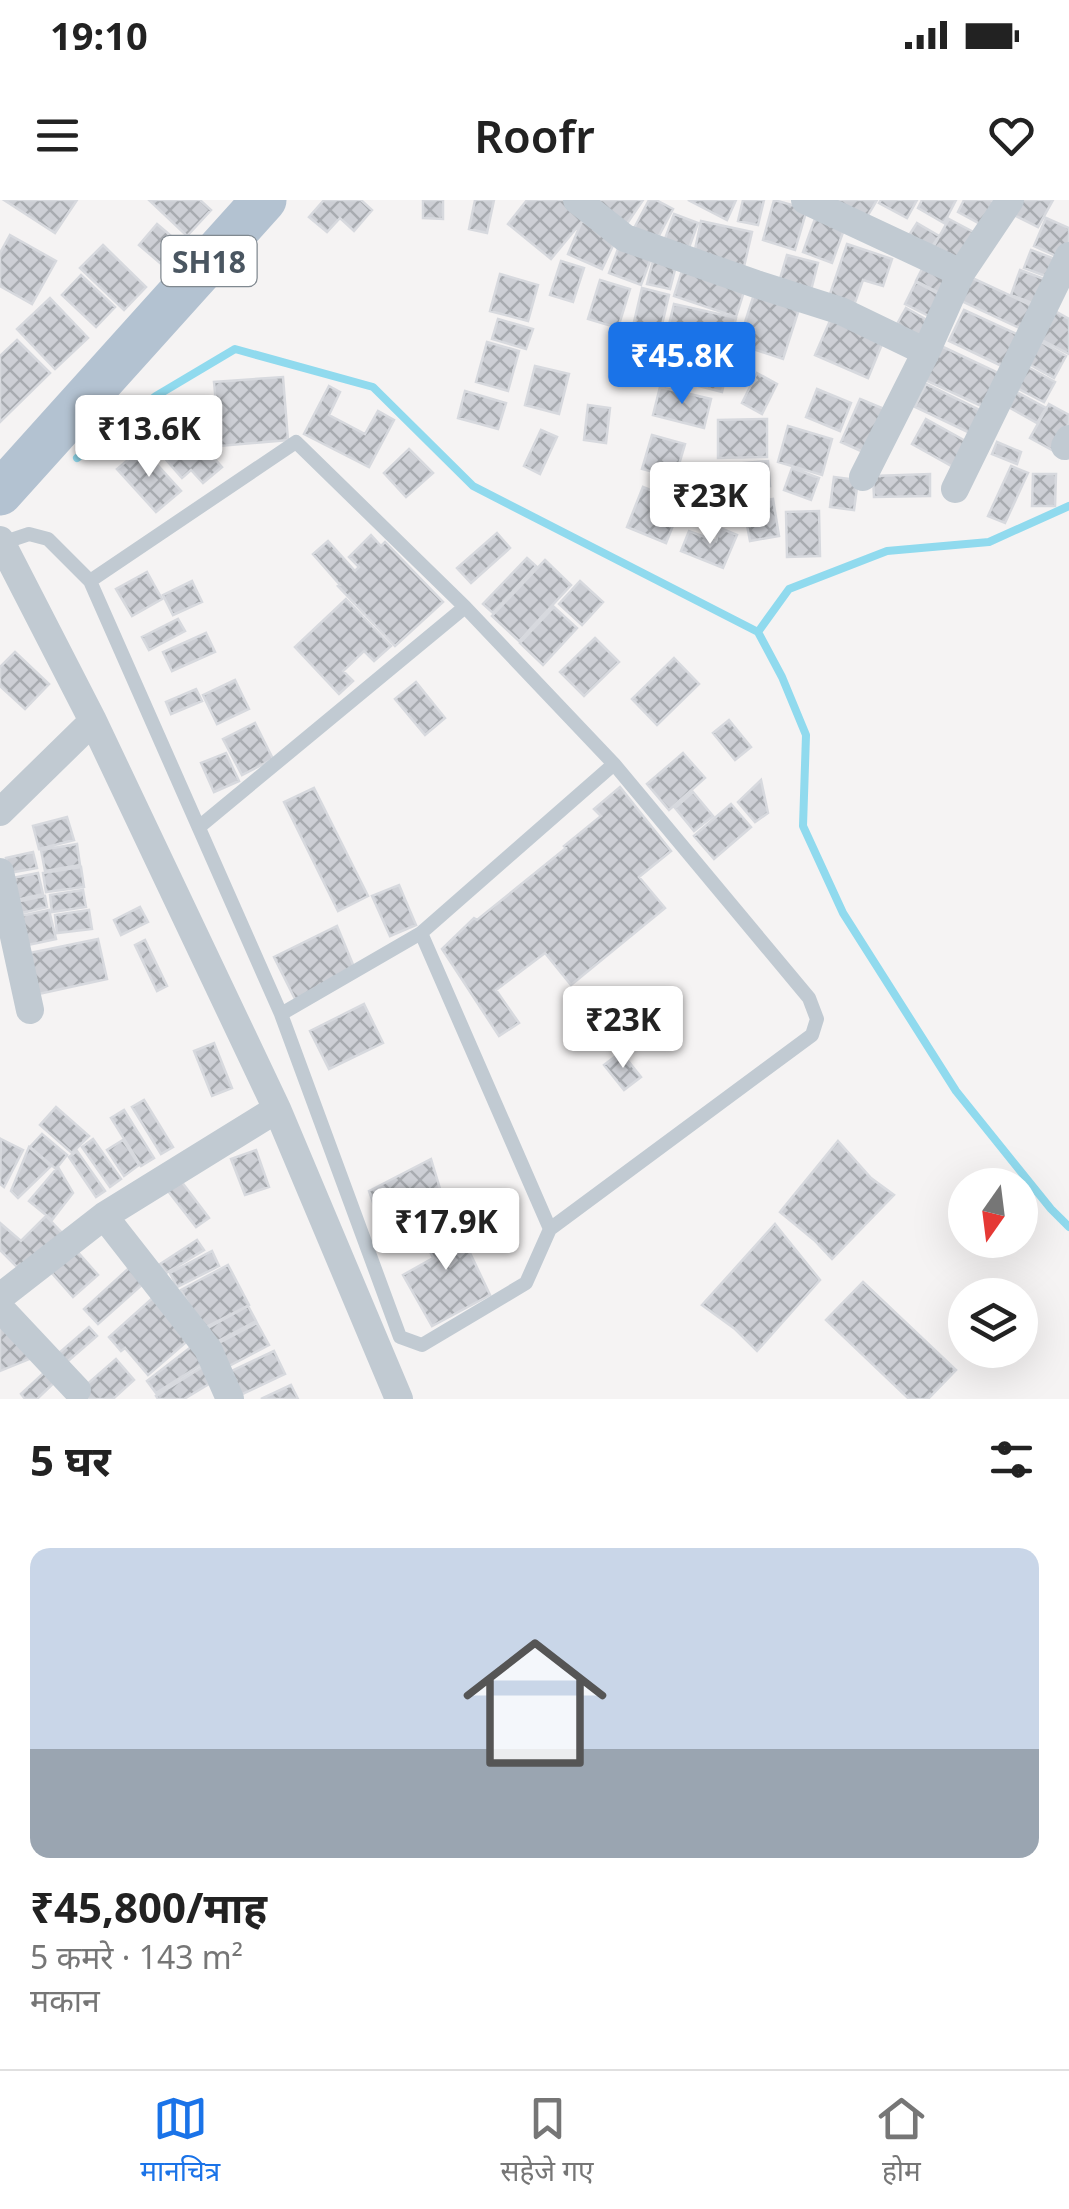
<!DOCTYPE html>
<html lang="hi">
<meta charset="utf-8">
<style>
:root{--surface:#fff;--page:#f6f6f6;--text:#222;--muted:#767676;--line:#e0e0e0;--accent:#1a73e8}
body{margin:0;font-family:"Noto Sans","Noto Sans Devanagari",sans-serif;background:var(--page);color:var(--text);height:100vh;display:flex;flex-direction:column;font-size:38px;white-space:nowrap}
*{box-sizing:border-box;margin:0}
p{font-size:32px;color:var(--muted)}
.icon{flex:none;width:55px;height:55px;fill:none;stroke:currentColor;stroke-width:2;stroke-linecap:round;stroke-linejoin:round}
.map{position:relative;height:1199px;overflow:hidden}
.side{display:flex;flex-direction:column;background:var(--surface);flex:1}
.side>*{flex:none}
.needle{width:65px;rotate:194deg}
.buttons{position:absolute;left:948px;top:968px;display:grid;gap:20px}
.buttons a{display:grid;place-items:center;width:90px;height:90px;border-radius:50%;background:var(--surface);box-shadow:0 10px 40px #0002;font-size:50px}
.price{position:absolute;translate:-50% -85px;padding:0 22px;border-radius:10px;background:#fff;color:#222;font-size:32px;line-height:65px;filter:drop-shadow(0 2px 5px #0008)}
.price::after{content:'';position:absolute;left:50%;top:60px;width:30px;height:22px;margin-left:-15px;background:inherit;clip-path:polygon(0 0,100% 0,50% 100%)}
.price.selected{background:var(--accent);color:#fff}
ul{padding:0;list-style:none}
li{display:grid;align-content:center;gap:20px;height:530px;padding:0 30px}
li span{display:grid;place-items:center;height:310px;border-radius:20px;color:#555}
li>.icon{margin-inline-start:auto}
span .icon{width:180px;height:180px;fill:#fffc;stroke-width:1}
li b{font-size:42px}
h2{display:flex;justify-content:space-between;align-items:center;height:120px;padding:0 30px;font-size:42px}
.status{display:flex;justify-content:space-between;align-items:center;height:70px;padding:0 50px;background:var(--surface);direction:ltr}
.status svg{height:28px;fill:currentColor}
header{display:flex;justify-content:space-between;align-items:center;height:130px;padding:0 30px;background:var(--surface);font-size:45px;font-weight:600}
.tabs{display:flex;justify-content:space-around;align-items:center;height:140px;border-top:2px solid var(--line);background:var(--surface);font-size:28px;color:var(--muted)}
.tabs a{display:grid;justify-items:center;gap:5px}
.tabs .selected{color:var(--accent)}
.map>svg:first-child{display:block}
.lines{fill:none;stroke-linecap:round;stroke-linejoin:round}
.stream{stroke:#90daee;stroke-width:8}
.building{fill:url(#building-cross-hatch);stroke:#d7d9de;stroke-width:2.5}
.service{stroke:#c1cad2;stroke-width:14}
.minor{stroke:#c1cad2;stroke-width:28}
.primary{stroke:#b3c2d1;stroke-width:45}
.labels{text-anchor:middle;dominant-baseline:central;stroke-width:9;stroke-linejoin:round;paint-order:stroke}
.shield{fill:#fff;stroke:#808990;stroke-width:2.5}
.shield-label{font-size:30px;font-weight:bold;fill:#4a5661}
</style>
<div class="status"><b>19:10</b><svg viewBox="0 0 49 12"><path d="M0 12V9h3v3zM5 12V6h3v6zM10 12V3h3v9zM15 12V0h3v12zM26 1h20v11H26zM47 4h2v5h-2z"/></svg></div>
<header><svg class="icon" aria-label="menu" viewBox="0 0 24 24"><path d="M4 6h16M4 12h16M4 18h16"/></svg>Roofr<svg class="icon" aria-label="heart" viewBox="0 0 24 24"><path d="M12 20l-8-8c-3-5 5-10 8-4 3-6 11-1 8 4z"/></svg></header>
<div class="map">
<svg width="1069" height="1199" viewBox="0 0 1069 1199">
<defs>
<pattern id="building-cross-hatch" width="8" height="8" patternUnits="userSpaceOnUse" patternTransform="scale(2.5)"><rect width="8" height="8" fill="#cdcfd5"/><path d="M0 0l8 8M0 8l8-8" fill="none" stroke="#a8abb0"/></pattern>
</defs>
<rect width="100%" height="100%" fill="#f5f3f3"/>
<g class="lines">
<path class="stream" d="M77 258 156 196 235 149 373 187 473 286 758 432 782 477 806 535 803 626 843 713 956 891 1051 1009 1069 1027
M758 432 789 389 887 351 989 342 1069 306"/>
</g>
<path class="building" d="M4 0H77L55 33Z
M149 0H200L211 10 187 36Z
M324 0H361L372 10 354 31 340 18 327 32 309 17Z
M423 0H443V19L423 18Z
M475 0H494L487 33 469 29Z
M527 0H570L588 14 551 59 508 24Z
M594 0H643L622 31Z
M649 0H656L673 9 653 47 631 34Z
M688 0H736L727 20Z
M743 0H764L758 25 738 21Z
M774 0 807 9 795 50 763 40Z
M839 0H877L865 20 836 4Z
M881 0H917L907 18 879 3Z
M922 0H956L944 23 918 8Z
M964 0H990L996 3 984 26 958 12Z
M1017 0H1053L1038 27 1010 13Z
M817 13 846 24 832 63 803 52Z
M674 14 698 23 686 56 662 47Z
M1046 18 1069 28V52L1065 60 1034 46Z
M949 19 979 35 964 62 934 46Z
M582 21 617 37 602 69 568 54Z
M701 21 752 32 743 71 693 59Z
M917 23 939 36 926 56 904 43Z
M157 24 178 42 160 63 139 45Z
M10 35 56 61 32 104 0 86V53Z
M621 41 653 53 641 85 609 73Z
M847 44 892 59 883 86 863 80 852 111 827 103Z
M103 45 146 87 124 110 80 68Z
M1031 50 1063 62 1056 80 1024 68Z
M787 55 818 63 809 98 777 89Z
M654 57 677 62 670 89 647 84Z
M561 61 584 68 573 102 550 95Z
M926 61 956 76 946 96 916 81Z
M684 64 746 85 736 117 674 96Z
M1020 70 1052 82 1043 107 1011 95Z
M500 74 538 85 528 121 490 111Z
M81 75 115 107 96 127 62 95Z
M970 77 1037 108 1026 131 959 100Z
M600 80 630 89 618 128 588 119Z
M916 82 944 97 933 118 905 104Z
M642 88 669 95 661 129 634 122Z
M756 88 801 103 783 159 738 144Z
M50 98 88 138 55 169 17 129Z
M674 104 736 118 729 147 667 133Z
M906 108 932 123 917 148 892 133Z
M964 110 1023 137 1008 169 949 141Z
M1055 111 1069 119V154L1040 139Z
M833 114 885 137 868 178 815 155Z
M498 119 533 129 526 149 492 139Z
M17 140 50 173 0 222V156Z
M487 142 519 151 508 191 476 182Z
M1041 142 1066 156 1054 178 1029 164Z
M668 145 729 161 722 192 660 176Z
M941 146 1005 176 990 210 925 180Z
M1022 164 1055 182 1044 202 1011 185Z
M535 166 569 174 559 214 525 205Z
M757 173 777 184 762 214 742 203Z
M283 177 288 240 220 246 214 182Z
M926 184 980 210 970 233 915 207Z
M329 186 340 192 329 215 365 234 378 211 394 220 369 267 304 234Z
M660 187 711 199 704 228 653 215Z
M1009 188 1046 208 1037 223 1001 203Z
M817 189 851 203 840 231 806 217Z
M465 191 506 203 498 229 458 218Z
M860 199 889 211 870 255 841 242Z
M1049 204 1069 215V223L1054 251 1030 238Z
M588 205 610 208 606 243 584 240Z
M179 219 222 267 203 283 191 270 182 278 161 254 174 243 164 232Z
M767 219V257L718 258V220Z
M926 219 969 243 955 268 912 244Z
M788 226 832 239 822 275 778 262Z
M541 230 557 237 540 274 524 266Z
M652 235 685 244 675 278 642 269Z
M997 242 1021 252 1017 264 992 254Z
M142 248 181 291 156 312 117 269Z
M409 249 433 273 406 297 384 273Z
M768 261 770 286 703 292 701 267Z
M1011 266 1028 273 1005 323 988 316Z
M792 268 819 278 811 300 784 290Z
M930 274V296L874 297 873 276Z
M1033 274H1056L1055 306H1032Z
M834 277 858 280 854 310 830 307Z
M643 287 682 303 666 343 627 327Z
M773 299 779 336 750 341 743 304Z
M819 311 820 356 787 357 786 312Z
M720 328 737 335 723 368 681 351 689 331 716 341Z
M497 333 510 348 471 383 457 368Z
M371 335 381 346 385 342 443 402 395 446 338 386 340 385 313 354 328 341 355 371 359 367 349 357Z
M527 358 536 366 493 413 483 404Z
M545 360 571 385 519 441 492 416Z
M147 372 162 399 132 416 116 389Z
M192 381 202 402 173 415 163 395Z
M580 381 603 402 582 425 559 404Z
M346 399 391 446 374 461 364 451 343 471 353 481 339 494 295 447Z
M554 407 577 428 543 465 520 443Z
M178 419 185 431 149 450 142 437Z
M206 433 215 452 172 471 163 452Z
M595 438 619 462 584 496 560 472Z
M15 452 49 484 25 509 0 486V467Z
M674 458 699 484 657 525 632 499Z
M235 480 249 509 217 524 203 495Z
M416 482 445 518 425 535 395 499Z
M196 489 202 501 171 514 166 502Z
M729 520 751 547 735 560 713 533Z
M255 523 273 559 242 575 223 539Z
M226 553 239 581 214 592 201 563Z
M683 553 705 578 669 610 647 584Z
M761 580 768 613 755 622 738 602Z
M620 587 671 651 639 677 665 708 571 785 545 753 496 790 519 823 499 836 442 749 474 718 477 720 566 648 564 646 601 616 594 609Z
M314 588 368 696 338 711 284 602Z
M693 592 713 616 694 631 675 608Z
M731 604 751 627 714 659 694 636Z
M67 617 74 640 39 649 33 626Z
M77 644 80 665 45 671 41 650Z
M33 652 37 668 9 673 6 658Z
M81 667 84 687 46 692 43 673Z
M38 673 43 694 12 701 7 679Z
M399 685 416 725 390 736 372 696Z
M83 690 86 707 52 712 50 695Z
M45 696 47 707 13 715 10 703Z
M140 707 148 722 121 735 114 720Z
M49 710 56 739 23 746 16 717Z
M89 710 92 729 57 733 55 715Z
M337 726 354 767 297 803 274 757Z
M98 739 107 779 34 795 25 754Z
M145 740 167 786 157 791 135 745Z
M364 804 383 843 329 869 310 831Z
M214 843 232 888 212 896 194 851Z
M621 852 641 877 624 890 604 865Z
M144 900 173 947 161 954 132 907Z
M56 907 89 936 72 953 40 925Z
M124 910 154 958 141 966 111 918Z
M42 934 67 955 56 969 30 947Z
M1 939 23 950 4 987 0 984Z
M93 939 121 979 110 987 82 947Z
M123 940 139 965 124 976 107 950Z
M838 941 871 978 894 995 832 1059 814 1040 780 1012Z
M29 947 51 966 18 998 11 991Z
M256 950 269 987 245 995 231 959Z
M77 951 105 991 96 997 69 957Z
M431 959 444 1002 385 1036 369 991Z
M58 967 73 993 52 1020 29 1001Z
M181 981 209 1018 196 1027 168 991Z
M451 1013 490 1095 432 1126 403 1075 433 1058 419 1028Z
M46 1016 65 1036 25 1075 0 1050V1023L21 1041Z
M775 1024 820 1080 757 1151 735 1129 702 1105Z
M197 1040 204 1050 166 1073 160 1064Z
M76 1050 98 1075 73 1097 51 1072Z
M212 1051 219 1066 177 1087 170 1073Z
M228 1065 249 1105 202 1129 181 1090Z
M129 1068 143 1084 98 1124 84 1109Z
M863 1082 956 1170 928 1199H909L826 1120Z
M157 1094 193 1136 148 1175 125 1148 121 1151 109 1137Z
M248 1106 256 1121 216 1142 208 1128Z
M0 1116 39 1155 0 1171Z
M257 1123 269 1145 225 1168 213 1146Z
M89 1127 97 1136 60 1168 52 1159Z
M195 1144 205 1162 156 1193 147 1181Z
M274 1151 285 1174 236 1197 225 1174Z
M116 1159 134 1180 113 1199H83L77 1193Z
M204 1166 209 1184 184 1199H158L156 1196Z
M48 1169 58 1179 37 1199H25L21 1194Z
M291 1185 298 1199H261Z"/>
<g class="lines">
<path class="service" d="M2 343 29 334 48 339 90 381 296 242 465 407 614 564 809 798 817 819 812 835 550 1029 526 1083 422 1145 400 1137 281 814 90 381
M199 627 465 407
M421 733 550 1029
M281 814 421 733 614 564"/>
<path class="minor" d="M577 0 625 38 756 84 841 111 926 152
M805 0 961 73
M1065 246 1069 239
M863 277 926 152 961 73 1010 0
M955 289 1069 56
M0 340 93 521 277 909 399 1199
M0 612 93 521
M0 672 30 810
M104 1016 208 1149 230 1199
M0 1097 104 1016 277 909
M0 1108 77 1190"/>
<path class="primary" d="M0 293 264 0"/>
</g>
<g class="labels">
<rect class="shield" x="161.5" y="36" width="95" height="50" rx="8"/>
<g class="shield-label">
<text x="209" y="61">SH18</text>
</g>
</g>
</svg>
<div class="buttons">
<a><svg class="needle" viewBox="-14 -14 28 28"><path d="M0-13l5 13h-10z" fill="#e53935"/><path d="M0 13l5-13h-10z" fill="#767676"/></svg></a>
<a><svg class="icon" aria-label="layers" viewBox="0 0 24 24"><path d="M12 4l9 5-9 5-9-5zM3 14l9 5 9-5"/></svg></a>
</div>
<b class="price selected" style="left:682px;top:207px">₹45.8K</b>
<b class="price" style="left:149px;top:280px">₹13.6K</b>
<b class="price" style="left:710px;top:347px">₹23K</b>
<b class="price" style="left:623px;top:871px">₹23K</b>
<b class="price" style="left:446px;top:1073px">₹17.9K</b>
</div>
<section class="side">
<h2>5 घर<svg class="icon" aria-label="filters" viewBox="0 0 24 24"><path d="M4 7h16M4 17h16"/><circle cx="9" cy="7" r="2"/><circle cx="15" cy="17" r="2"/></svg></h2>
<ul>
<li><span style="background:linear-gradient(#c9d6e8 65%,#9aa5b1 0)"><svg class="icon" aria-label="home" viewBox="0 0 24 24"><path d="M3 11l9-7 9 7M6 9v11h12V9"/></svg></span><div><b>₹45,800/माह</b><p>5 कमरे · 143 m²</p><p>मकान</p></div></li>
</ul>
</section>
<nav class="tabs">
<a class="selected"><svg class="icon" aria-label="map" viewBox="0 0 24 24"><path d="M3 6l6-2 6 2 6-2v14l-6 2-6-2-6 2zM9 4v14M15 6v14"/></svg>मानचित्र</a>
<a><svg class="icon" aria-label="saved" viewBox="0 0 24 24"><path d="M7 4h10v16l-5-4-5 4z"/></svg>सहेजे गए</a>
<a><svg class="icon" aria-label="home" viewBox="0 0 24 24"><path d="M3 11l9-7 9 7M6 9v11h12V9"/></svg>होम</a>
</nav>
